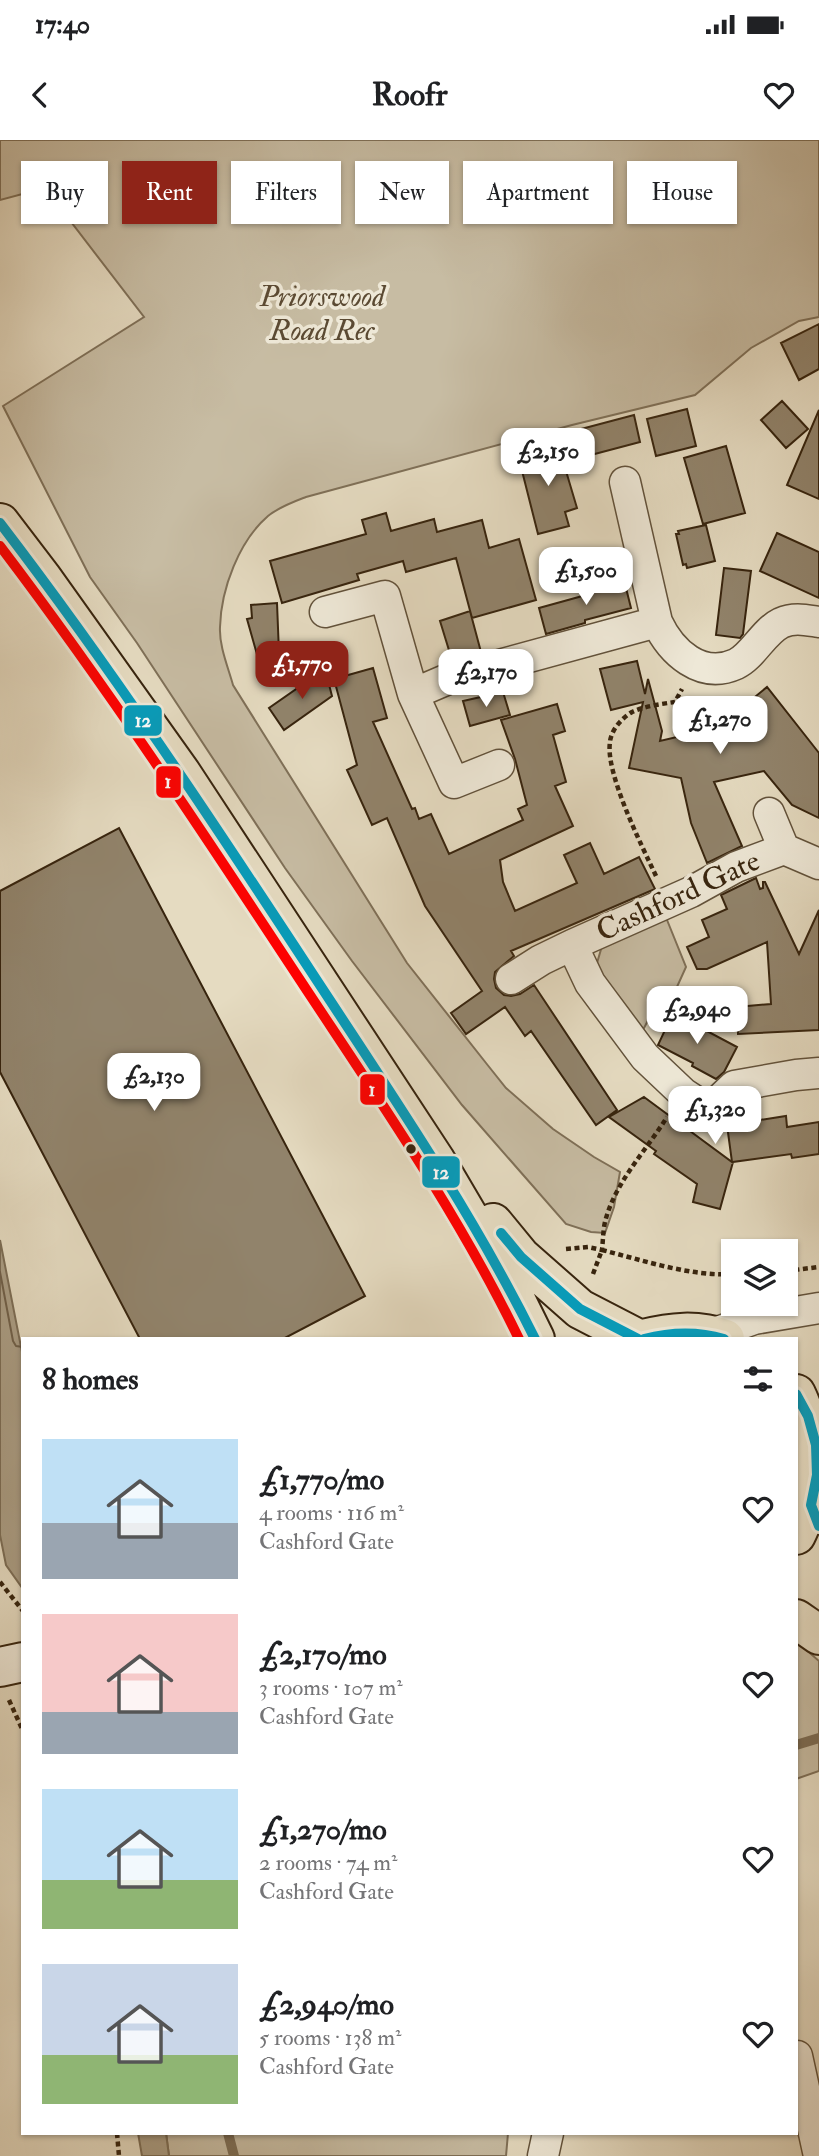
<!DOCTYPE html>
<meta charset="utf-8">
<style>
:root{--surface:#fff;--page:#f6f6f6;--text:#202124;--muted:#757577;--accent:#8f2418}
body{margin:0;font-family:"IM FELL Double Pica",serif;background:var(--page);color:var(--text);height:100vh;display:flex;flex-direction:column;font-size:26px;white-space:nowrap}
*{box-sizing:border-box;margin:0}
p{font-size:23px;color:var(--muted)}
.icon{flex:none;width:38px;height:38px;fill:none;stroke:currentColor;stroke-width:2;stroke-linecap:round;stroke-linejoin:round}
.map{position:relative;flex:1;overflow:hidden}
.sheet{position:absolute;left:21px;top:1197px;width:777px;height:798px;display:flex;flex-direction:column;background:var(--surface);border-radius:0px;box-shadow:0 2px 5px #0004}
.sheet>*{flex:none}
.guide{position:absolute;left:21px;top:21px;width:777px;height:63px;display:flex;gap:14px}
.controls{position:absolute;left:721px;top:1099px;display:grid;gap:14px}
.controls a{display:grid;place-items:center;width:77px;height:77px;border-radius:0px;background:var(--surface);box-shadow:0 2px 5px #0004;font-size:35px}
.price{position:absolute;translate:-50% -60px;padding:0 16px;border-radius:14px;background:#fff;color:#222;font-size:23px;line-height:46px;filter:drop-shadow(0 2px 4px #0008)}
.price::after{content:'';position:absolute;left:50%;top:42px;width:21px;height:16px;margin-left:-10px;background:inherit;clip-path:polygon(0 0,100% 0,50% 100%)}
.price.current{background:var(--accent);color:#fff}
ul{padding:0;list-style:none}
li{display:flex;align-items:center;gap:21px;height:175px;padding:0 21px}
li span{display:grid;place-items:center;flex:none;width:196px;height:140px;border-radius:0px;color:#555}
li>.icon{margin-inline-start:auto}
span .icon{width:84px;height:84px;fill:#fffc;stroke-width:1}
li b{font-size:30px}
h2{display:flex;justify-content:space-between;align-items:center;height:84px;padding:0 21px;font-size:30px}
.chip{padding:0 24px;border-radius:0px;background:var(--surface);box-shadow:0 2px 5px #0004;font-size:24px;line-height:63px}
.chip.current{background:var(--accent);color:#fff}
.status{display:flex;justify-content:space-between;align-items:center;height:49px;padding:0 35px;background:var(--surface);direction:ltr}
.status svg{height:19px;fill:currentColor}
header{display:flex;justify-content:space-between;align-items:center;height:91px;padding:0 21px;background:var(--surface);font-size:32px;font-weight:700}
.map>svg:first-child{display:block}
.green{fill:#c7bca3;stroke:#7f7058;stroke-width:2}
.water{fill:#aa9d84;stroke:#7c6d55;stroke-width:2}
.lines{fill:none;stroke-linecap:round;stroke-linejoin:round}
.shore{stroke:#706049;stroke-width:2}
.stream{stroke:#7c6d55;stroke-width:10}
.building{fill:#91836b;stroke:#37240e;stroke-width:2}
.street-casing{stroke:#62523b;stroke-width:33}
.secondary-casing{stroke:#37240e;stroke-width:42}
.primary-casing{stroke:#37240e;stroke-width:42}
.path{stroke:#37240e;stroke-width:4.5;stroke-dasharray:5 3.5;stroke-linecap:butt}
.street{stroke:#eee8d7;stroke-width:30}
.secondary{stroke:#eee8d7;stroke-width:38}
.primary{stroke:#e5dbc1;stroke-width:38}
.bus-1-casing{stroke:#eee8d7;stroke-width:16}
.bus-2-casing{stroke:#eee8d7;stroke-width:16}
.bus-1{stroke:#069cbb;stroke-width:10}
.bus-2{stroke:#f00;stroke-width:10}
.bus-dot{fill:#37240e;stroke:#eee8d7;stroke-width:2.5}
.labels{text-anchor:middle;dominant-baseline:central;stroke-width:7;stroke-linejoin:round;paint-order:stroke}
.park-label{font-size:30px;font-style:italic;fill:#5b4a33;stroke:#eee8d7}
.street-label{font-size:30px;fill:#37240e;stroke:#eee8d7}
.line-badge{stroke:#eee8d7;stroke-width:2.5}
.badge-label{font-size:19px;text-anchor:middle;font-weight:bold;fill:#fff}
</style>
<div class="status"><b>17:40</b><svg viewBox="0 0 49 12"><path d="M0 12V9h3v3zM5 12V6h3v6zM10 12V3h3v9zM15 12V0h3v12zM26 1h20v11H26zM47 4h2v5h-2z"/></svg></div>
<header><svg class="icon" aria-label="back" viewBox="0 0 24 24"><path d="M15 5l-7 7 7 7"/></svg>Roofr<svg class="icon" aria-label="heart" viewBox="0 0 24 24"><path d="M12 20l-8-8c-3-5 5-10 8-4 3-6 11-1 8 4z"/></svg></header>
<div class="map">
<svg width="819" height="2016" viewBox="0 0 819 2016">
<rect width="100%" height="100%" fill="#e5dbc1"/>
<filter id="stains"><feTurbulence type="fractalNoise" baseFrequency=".00286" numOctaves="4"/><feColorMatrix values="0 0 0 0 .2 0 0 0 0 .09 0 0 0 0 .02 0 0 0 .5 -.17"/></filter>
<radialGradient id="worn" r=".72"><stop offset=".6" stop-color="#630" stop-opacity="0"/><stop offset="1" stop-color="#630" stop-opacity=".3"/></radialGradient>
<path class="green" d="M0 0H819V177L799 181 751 208 695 255 572 285 306 357C293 362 279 367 268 376 239 401 221 449 220 487 219 506 228 527 233 545L407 823 486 923 506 948 553 989 594 1017 620 1032 614 1067 605 1093 591 1092 566 1084 462 965 352 821 285 728 137 503 90 437 3 266 144 177 45 48 0 60Z
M665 775 686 827 667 869H654L643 890 598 832 597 823 602 806Z
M796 1501 819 1521V1631L796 1639Z
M166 1993H508L506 2016H169Z"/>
<path class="water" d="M0 1100 23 1217V1449L6 1425 0 1395Z
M138 1993H166L169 2016H142Z"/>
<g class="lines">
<path class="shore" d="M0 1132 13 1201 16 1206 23 1207"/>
<path class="stream" d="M796 1605 819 1598
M228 1993 234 2016"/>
</g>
<path class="building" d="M819 184V229L799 240 781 203Z
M782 261 808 289 786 308 761 280Z
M687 269 696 306 656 316 647 279Z
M819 270V359L787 345Z
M634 275 640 302 572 320 566 293Z
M558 304 577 368 565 372 569 386 538 394 518 315Z
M726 306 745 373 703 384 684 318Z
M386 373 391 391 434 379 437 392 482 380 489 408 519 399 536 460 472 478 456 418 406 432 403 421 357 434 359 440 282 463 270 421 366 394 362 380Z
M706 385 715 421 687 428 686 424 683 425 676 394H679L678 391Z
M777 393 819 412V458L760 431Z
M724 428 751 431 743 494 740 498 716 495Z
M624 440 631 468 585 480V483L546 494 539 468 586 455 585 451Z
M277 463 279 513 258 518 247 479 252 478 251 465Z
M470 471 481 512 452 520 440 481Z
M637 521 645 554 648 539 662 591 660 601 711 589 733 571V575L767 547 819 613V678L792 665 764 631 714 642 742 706 707 723 691 683 681 638 629 628 643 562 611 570 600 529Z
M373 528 387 578 373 582 412 669 415 668 419 679 431 674 449 714 523 680 518 669 527 665 515 619 501 580 557 564 565 591 553 595 566 642 555 646 573 686 500 720 503 742 515 771 577 743 564 715 590 703 604 734 639 717 655 749 511 811 514 816 495 832 494 839 496 848 504 855 511 856 520 854 534 845 617 970 596 985 531 891 525 896 505 867 466 894 451 873 482 851 425 766 387 678 372 685 347 630 357 625 334 539Z
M325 529 332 556 284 590 269 568Z
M503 552 510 575 470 586 463 561Z
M119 688 365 1156 283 1199H140L0 932V751Z
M756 738 760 749 763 748V742H765L799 814 819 770V890L738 894 737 867 771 864 767 802 707 829H697L687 807 709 797 702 780 727 769 721 755Z
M673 873 737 907 724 932 716 939 692 926 693 923 658 905Z
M644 957 732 1022 727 985 786 976 787 987 819 982V1014L792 1018 791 1014 733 1022 720 1069 693 1062 697 1044 654 1014 656 1011 609 977Z"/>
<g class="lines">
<defs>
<path id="street" d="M625 342 657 482
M325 472 385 456 413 554
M499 625 454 643 413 554 448 539 657 482C671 512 701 540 736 524 753 516 763 492 781 483 794 477 806 480 819 482
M769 673 784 709
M572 805 691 752 736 727 784 709 819 724
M511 839 541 820 572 805 590 843 645 917 683 953 709 970 734 946 796 935 819 933
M712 1194 754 1179 819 1168
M797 1916 819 2016
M543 2016 548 1993"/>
<path id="secondary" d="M0 1527 23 1522"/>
<path id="primary" d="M0 383 42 438 181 633 435 1020 508 1144 535 1199
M493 1083 521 1117 580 1169 638 1199
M643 1199C671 1192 697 1189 725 1199
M796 1254C819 1302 819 1348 796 1395
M796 1479 819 1495"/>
</defs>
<use href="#street" class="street-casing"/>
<use href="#secondary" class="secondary-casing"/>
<use href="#primary" class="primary-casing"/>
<path class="path" d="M656 736C642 706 605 633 610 602 611 590 622 578 632 572 645 566 661 564 675 562L682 549
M566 1109 588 1107 602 1110C603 1101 603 1091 605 1082 615 1042 646 1011 667 977
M786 1131 819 1127
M593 1134 602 1110C642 1120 692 1137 733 1134
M0 1442 23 1471
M9 1560 23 1591
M117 1993 119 2016"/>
<use href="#street" class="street"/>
<use href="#secondary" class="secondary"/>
<use href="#primary" class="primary"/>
<defs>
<path id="bus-1" d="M0 383C112 529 213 682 314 836 392 955 472 1072 535 1199
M501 1093 521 1117 580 1169 638 1199
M644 1199C671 1192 697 1191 724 1199
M796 1254 808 1276 816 1305 817 1335 811 1365 819 1386"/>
<path id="bus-2" d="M0 406C108 548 206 697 304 846 380 961 459 1075 519 1199"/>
</defs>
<use href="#bus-1" class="bus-1-casing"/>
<use href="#bus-2" class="bus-2-casing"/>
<use href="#bus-1" class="bus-1"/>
<use href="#bus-2" class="bus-2"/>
</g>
<circle class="bus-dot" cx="411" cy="1009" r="6"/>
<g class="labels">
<g class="park-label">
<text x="322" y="156">Priorswood<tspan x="322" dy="34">Road Rec</tspan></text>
</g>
<g class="street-label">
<text transform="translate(678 756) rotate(-25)">Cashford Gate</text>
</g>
</g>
<g class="line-badge">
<rect x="123" y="564" width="40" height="33" rx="7" fill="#069cbb"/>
<rect x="155" y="625" width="27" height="34" rx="7" fill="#f00"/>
<rect x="359" y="933" width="27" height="33" rx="7" fill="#f00"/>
<rect x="421" y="1015" width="40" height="34" rx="7" fill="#069cbb"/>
</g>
<g class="badge-label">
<text x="143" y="587">12</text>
<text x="168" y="648">1</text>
<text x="372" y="956">1</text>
<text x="441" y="1039">12</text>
</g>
<rect width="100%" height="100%" filter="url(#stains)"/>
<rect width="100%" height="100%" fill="url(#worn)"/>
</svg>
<div class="controls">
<a><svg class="icon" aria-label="layers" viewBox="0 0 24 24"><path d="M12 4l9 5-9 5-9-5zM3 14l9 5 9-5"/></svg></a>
</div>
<b class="price" style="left:548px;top:348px">£2,150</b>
<b class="price" style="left:586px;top:467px">£1,500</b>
<b class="price current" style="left:302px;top:561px">£1,770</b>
<b class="price" style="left:486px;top:569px">£2,170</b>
<b class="price" style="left:720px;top:616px">£1,270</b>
<b class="price" style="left:697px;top:906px">£2,940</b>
<b class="price" style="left:154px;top:973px">£2,130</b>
<b class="price" style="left:715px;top:1006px">£1,320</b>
<div class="guide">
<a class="chip">Buy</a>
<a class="chip current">Rent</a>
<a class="chip">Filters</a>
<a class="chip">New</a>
<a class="chip">Apartment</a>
<a class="chip">House</a>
</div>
<section class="sheet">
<h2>8 homes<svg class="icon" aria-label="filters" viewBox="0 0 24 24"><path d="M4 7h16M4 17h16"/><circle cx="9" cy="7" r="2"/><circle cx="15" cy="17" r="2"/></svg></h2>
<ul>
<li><span style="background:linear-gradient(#bfe0f5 60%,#9aa5b1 0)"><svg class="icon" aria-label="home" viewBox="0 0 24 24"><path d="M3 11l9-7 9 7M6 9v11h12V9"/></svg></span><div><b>£1,770/mo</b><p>4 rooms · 116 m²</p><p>Cashford Gate</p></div><svg class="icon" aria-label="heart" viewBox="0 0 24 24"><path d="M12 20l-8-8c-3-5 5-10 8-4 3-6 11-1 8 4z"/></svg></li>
<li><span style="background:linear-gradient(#f6c9c9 70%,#9aa5b1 0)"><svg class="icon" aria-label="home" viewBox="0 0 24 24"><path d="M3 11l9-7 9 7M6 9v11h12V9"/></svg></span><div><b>£2,170/mo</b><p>3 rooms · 107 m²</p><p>Cashford Gate</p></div><svg class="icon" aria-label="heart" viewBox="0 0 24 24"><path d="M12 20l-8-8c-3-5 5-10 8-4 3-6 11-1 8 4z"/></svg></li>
<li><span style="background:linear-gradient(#bfe0f5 65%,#8fb573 0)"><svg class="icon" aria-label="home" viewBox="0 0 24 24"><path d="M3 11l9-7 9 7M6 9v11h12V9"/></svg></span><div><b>£1,270/mo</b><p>2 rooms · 74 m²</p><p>Cashford Gate</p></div><svg class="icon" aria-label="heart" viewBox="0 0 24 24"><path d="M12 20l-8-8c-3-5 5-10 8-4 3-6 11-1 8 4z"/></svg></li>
<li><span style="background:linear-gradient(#c9d6e8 65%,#8fb573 0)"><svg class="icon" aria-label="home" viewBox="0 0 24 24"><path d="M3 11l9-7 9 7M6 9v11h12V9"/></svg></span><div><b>£2,940/mo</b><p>5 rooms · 138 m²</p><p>Cashford Gate</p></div><svg class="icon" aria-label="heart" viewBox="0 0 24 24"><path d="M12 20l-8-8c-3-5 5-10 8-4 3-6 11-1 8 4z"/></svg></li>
</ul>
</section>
</div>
